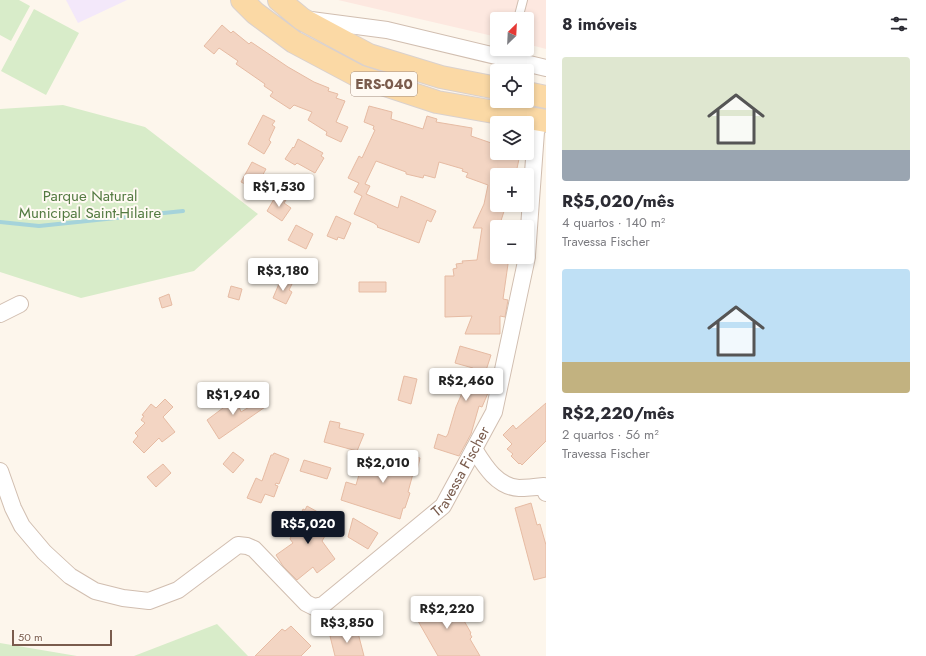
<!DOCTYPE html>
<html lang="pt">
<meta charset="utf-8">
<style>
:root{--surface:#fff;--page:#f7f7f7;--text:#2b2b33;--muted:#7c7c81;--accent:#111827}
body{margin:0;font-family:Jost,sans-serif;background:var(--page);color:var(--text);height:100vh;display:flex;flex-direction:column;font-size:15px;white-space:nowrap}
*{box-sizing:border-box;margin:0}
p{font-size:13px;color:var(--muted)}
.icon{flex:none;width:22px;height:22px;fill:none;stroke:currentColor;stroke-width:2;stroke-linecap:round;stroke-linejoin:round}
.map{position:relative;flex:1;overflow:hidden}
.sheet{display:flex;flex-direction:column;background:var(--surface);width:380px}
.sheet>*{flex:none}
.needle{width:26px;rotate:24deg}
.tools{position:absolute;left:490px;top:12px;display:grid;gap:8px}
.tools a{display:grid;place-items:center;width:44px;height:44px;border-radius:4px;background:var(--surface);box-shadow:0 2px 6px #0003;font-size:20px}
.scale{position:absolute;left:12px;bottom:10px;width:100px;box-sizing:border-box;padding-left:4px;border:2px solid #7a5c4d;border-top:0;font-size:11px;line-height:14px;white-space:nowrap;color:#7a5c4d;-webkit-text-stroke:3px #fffaf3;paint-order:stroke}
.price{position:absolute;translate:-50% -34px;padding:0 9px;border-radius:4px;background:#fff;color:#222;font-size:13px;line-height:26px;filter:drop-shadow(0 1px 2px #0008)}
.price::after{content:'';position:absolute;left:50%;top:24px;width:12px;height:9px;margin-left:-6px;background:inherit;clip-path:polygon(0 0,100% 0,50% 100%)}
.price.active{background:var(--accent);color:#fff}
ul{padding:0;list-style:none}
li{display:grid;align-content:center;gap:8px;height:212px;padding:0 16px}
li span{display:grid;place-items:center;height:124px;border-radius:4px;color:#555}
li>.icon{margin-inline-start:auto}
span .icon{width:72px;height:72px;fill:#fffc;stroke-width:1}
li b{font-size:17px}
h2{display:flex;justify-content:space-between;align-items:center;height:48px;padding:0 16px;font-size:17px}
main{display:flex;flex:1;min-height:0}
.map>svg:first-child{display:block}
.commercial{fill:#fde8e0}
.education{fill:#f3e8fa}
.green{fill:#d8ecc9}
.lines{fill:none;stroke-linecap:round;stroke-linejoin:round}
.stream{stroke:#a5d3da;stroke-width:4}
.building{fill:#f3d5c3;stroke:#e6bba3}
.service-casing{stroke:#d1beb0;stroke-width:10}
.minor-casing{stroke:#d1beb0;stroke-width:18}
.primary-casing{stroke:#dad1cd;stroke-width:24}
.service{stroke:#fff;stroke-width:8}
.minor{stroke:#fff;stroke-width:16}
.primary{stroke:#fbd9a5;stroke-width:22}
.labels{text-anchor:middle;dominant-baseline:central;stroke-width:4;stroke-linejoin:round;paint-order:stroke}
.shield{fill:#fffaf3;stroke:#a28b7f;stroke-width:1}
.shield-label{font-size:14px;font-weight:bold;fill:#7a5c4d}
.park-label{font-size:15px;fill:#537a41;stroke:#fffaf3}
.street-label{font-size:15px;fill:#7a5c4d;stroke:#fffaf3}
</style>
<main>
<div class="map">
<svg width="546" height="656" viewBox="0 0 546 656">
<rect width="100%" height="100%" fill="#fdf6ec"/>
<path class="commercial" d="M338 0H546V49L527 44V19H497V37Z"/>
<path class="education" d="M66 0H127L78 23Z"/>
<path class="green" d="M0 0H19L30 6 11 41 0 35Z
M34 9 79 33 46 95 1 71Z
M63 105 145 127 258 214 194 271 81 298 0 272V109Z
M217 624 248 656H134Z
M0 643 77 656H0Z"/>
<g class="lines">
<path class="stream" d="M0 222 39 226 183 211"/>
</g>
<path class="building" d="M222 25 231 33 233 31 249 44 251 42 288 67 314 82 329 88 328 91 338 94 336 98 345 101 336 122 348 127 341 142 326 135 327 132 308 120 312 112 294 105 290 109 270 96 273 92 264 86 265 84 236 64 238 61 219 48 214 54 204 46Z
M369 106 392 112 391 119 423 129 427 116 437 119 436 122 472 128 471 136 497 145V153H508L507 157 519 159 516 173 509 172 508 175H497V205H506L499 227H497V257H509L503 299 508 300 505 317 500 316V334H465L472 316 445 317V276H454L453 269 457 268 456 264 463 263 462 261 477 260 482 228H473L484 204 488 185 466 177 468 173 462 171 463 169 439 162 435 178 424 175 423 178 406 174V172L376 161 365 184 370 186 366 194 398 208 401 196 436 211 431 222 427 220 419 243 377 227 378 226 374 223 354 214 362 196 354 192 359 183 348 178 359 156 362 158 375 130 373 129 374 126 364 122Z
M263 115 275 121 272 125 275 127 269 140 271 142 264 154 248 144Z
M298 139 323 153 321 156 324 158 315 173 297 163 295 165 285 159 293 147 294 148Z
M252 162 266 169 255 189 241 182Z
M277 194 286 200 284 203 291 208 282 221 267 211Z
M336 216 351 223 344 239 338 237 337 240 327 236Z
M296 225 313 234 306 249 288 240Z
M281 279 292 284 289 290 292 292 286 304 273 298Z
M359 282H386V292H359Z
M231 286 242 289 239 300 228 297Z
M169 294 172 305 162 308 159 298Z
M460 346 491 355 480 389 488 393 482 407 479 406 471 434 459 456 434 448 438 434 446 437 448 434 456 407 473 368 455 363Z
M404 376 417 379 411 404 398 400Z
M235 396 241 412 264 398 268 405 219 439 207 420 227 405 225 399Z
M165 399 173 407 163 417 175 432 162 442 159 438 144 453 133 442 138 436 135 433 145 423 141 420 144 416 142 415 151 404 156 408Z
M546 403V441L522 465 520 463 519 464 511 456 513 454 507 449 512 444 503 435 513 425 516 429Z
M330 421 340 423 339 428 364 434 357 451 324 442Z
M393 451 420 458 417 471 414 470 408 492 410 493 405 508H403L400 519 341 500 346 482 356 485 365 454 387 461 388 457H391Z
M233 452 244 460 233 473 223 464Z
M274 453 289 459 279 484 276 483 275 485 278 486 274 497 265 494 261 503 247 498 256 478 262 481 271 455H273Z
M304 460 331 468 327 479 300 471Z
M163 464 171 473 156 487 147 477Z
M531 503 537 525 540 524 546 545V577L534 580 515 508Z
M307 506 334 521 322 541 335 559 317 573 313 567 297 580 283 566 276 555 293 543 290 539 303 509 305 510Z
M353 518 378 533 368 549 348 537Z
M447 597 450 603 452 602 454 605H455L471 633 470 634 472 637 470 639 480 656H438L418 621 422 619 418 613Z
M291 626 311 646 301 656H255L282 629 285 631Z
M357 629 364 656H335L330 636Z"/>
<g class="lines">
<defs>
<path id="service" d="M518 19 523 0"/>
<g id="minor">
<path d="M311 20 387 30 546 68"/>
<path d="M527 255 537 118"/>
<path d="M0 314 20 304"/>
<path d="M474 449C484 465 497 487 519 488 527 488 536 487 544 486L546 493"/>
<path id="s1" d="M0 471 13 508 22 526 44 552 70 576 95 591 123 598 149 601 178 590 238 545 247 546 254 549 306 603 314 607 323 605 443 506 494 412 527 257"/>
</g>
<path id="primary" d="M242 0 255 13 294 42 358 76 437 102 546 121
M279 0 302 19 369 55 441 77 497 88
M527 93 546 97"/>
</defs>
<use href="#service" class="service-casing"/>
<use href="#minor" class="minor-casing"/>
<use href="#primary" class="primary-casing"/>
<use href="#service" class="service"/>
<use href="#minor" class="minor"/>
<use href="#primary" class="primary"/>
</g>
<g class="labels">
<rect class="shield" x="351" y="72" width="66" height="24" rx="3"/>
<g class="shield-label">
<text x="384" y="84">ERS-040</text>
</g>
<g class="park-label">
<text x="90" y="196">Parque Natural<tspan x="90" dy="17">Municipal Saint-Hilaire</tspan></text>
</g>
<g class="street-label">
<text stroke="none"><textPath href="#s1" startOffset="623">Travessa Fischer</textPath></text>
</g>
</g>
</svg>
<div class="tools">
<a><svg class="needle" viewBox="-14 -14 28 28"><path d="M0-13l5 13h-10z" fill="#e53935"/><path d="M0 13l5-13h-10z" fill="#7c7c81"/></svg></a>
<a><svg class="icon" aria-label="locate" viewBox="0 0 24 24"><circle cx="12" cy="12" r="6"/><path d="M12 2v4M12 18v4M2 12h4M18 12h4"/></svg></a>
<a><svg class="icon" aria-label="layers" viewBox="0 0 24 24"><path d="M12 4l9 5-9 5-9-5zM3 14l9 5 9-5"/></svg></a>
<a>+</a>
<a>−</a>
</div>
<div class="scale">50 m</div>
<b class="price" style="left:279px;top:208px">R$1,530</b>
<b class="price" style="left:283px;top:292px">R$3,180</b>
<b class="price" style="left:466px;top:402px">R$2,460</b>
<b class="price" style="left:233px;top:416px">R$1,940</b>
<b class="price" style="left:383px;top:484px">R$2,010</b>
<b class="price active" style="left:308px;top:545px">R$5,020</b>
<b class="price" style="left:447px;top:630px">R$2,220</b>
<b class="price" style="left:347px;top:644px">R$3,850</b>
</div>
<section class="sheet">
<h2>8 imóveis<svg class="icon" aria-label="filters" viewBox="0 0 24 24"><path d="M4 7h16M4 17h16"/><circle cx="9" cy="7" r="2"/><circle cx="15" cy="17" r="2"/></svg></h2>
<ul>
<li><span style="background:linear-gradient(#dfe7d0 75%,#9aa5b1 0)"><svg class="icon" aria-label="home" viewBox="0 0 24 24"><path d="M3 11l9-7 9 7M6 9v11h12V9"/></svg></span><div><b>R$5,020/mês</b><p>4 quartos · 140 m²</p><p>Travessa Fischer</p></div></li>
<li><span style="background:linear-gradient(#bfe0f5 75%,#c2b280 0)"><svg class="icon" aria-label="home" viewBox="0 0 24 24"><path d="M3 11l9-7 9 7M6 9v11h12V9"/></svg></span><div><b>R$2,220/mês</b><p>2 quartos · 56 m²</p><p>Travessa Fischer</p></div></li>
</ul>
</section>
</main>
